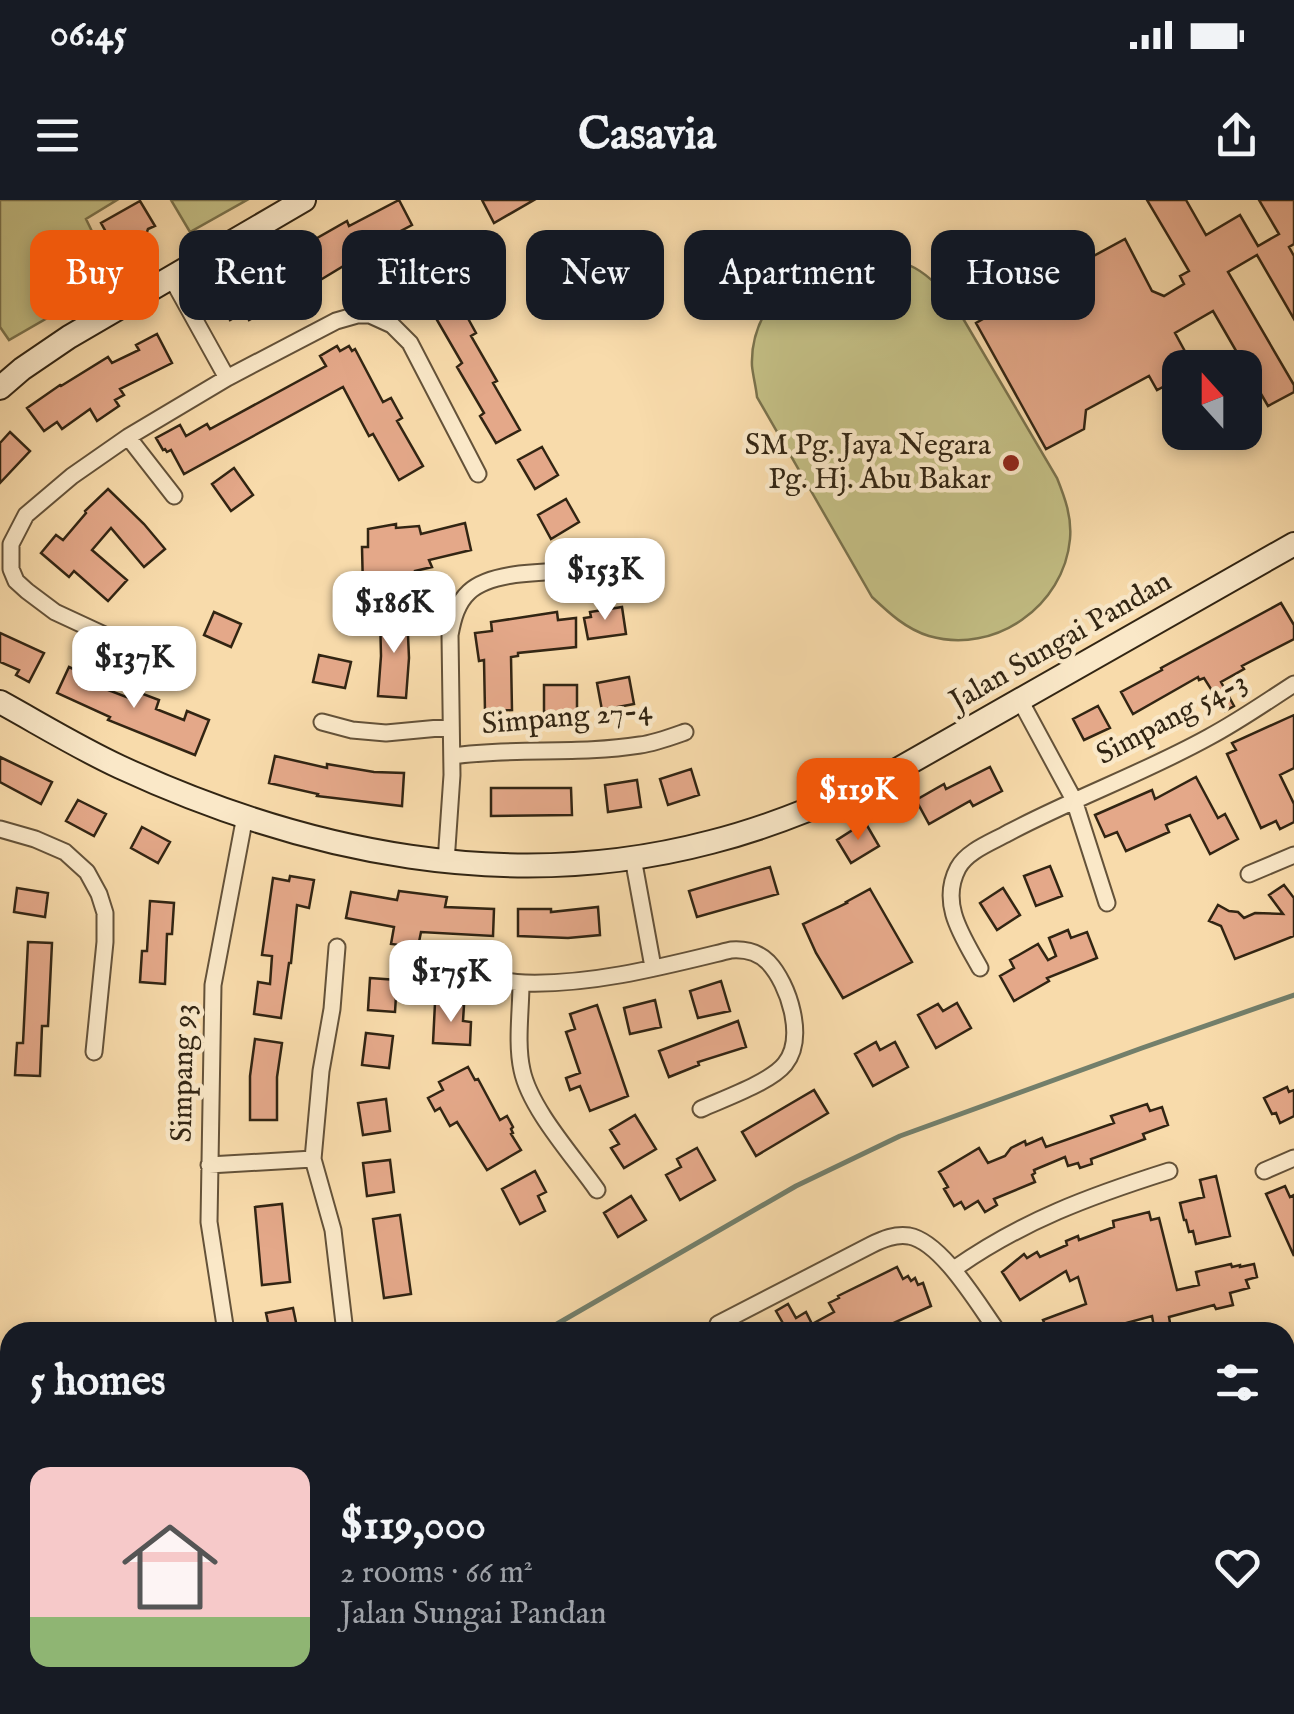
<!DOCTYPE html>
<meta charset="utf-8">
<style>
:root{--surface:#171b24;--page:#20242c;--text:#f1f3f6;--muted:#9ea1a6;--accent:#ea580c}
body{margin:0;font-family:"IM FELL English",serif;background:var(--page);color:var(--text);height:100vh;display:flex;flex-direction:column;font-size:38px;white-space:nowrap}
*{box-sizing:border-box;margin:0}
p{font-size:32px;color:var(--muted)}
.icon{flex:none;width:55px;height:55px;fill:none;stroke:currentColor;stroke-width:2;stroke-linecap:round;stroke-linejoin:round}
.map{position:relative;flex:1;overflow:hidden}
.sheet{position:absolute;left:0px;top:1122px;width:1295px;height:392px;display:flex;flex-direction:column;background:var(--surface);border-radius:30px 30px 0 0;box-shadow:0 5px 15px #0003}
.sheet>*{flex:none}
.top-card{position:absolute;left:30px;top:30px;width:1235px;height:90px;display:flex;gap:20px}
.needle{width:65px;rotate:339deg}
.controls{position:absolute;left:1162px;top:150px;display:grid;gap:20px}
.controls a{display:grid;place-items:center;width:100px;height:100px;border-radius:20px;background:var(--surface);box-shadow:0 5px 15px #0003;font-size:50px}
.price{position:absolute;translate:-50% -85px;padding:0 22px;border-radius:20px;background:#fff;color:#222;font-size:32px;line-height:65px;filter:drop-shadow(0 2px 5px #0008)}
.price::after{content:'';position:absolute;left:50%;top:60px;width:30px;height:22px;margin-left:-15px;background:inherit;clip-path:polygon(0 0,100% 0,50% 100%)}
.price.selected{background:var(--accent);color:#fff}
ul{padding:0;list-style:none}
li{display:flex;align-items:center;gap:30px;height:250px;padding:0 30px}
li span{display:grid;place-items:center;flex:none;width:280px;height:200px;border-radius:20px;color:#555}
li>.icon{margin-inline-start:auto}
span .icon{width:120px;height:120px;fill:#fffc;stroke-width:1}
li b{font-size:42px}
h2{display:flex;justify-content:space-between;align-items:center;height:120px;padding:0 30px;font-size:42px}
.chip{padding:0 35px;border-radius:20px;background:var(--surface);box-shadow:0 5px 15px #0003;font-size:35px;line-height:90px}
.chip.selected{background:var(--accent);color:#fff}
.status{display:flex;justify-content:space-between;align-items:center;height:70px;padding:0 50px;background:var(--surface);direction:ltr}
.status svg{height:28px;fill:currentColor}
header{display:flex;justify-content:space-between;align-items:center;height:130px;padding:0 30px;background:var(--surface);font-size:45px;font-weight:700}
.map>svg:first-child{display:block}
.green{fill:#c3be84;stroke:#7a724c;stroke-width:2.5}
.lines{fill:none;stroke-linecap:round;stroke-linejoin:round}
.stream{stroke:#737f6b;stroke-width:5}
.building{fill:#e4a889;stroke:#322513;stroke-width:2.5}
.street-casing{stroke:#645239;stroke-width:19}
.secondary-casing{stroke:#322513;stroke-width:26}
.street{stroke:#fae8c8;stroke-width:15}
.secondary{stroke:#fae8c8;stroke-width:22}
.poi-dot{fill:#8f2418;stroke:#fae8c8;stroke-width:4}
.labels{text-anchor:middle;dominant-baseline:central;stroke-width:9;stroke-linejoin:round;paint-order:stroke}
.poi-label{font-size:30px;fill:#322513;stroke:#fae8c8;text-anchor:end}
.street-label{font-size:30px;fill:#322513;stroke:#fae8c8}
</style>
<div class="status"><b>06:45</b><svg viewBox="0 0 49 12"><path d="M0 12V9h3v3zM5 12V6h3v6zM10 12V3h3v9zM15 12V0h3v12zM26 1h20v11H26zM47 4h2v5h-2z"/></svg></div>
<header><svg class="icon" aria-label="menu" viewBox="0 0 24 24"><path d="M4 6h16M4 12h16M4 18h16"/></svg>Casavia<svg class="icon" aria-label="share" viewBox="0 0 24 24"><path d="M12 15V3M7 8l5-5 5 5M5 13v7h14v-7"/></svg></header>
<div class="map">
<svg width="1294" height="1514" viewBox="0 0 1294 1514">
<rect width="100%" height="100%" fill="#f8dbab"/>
<filter id="stains"><feTurbulence type="fractalNoise" baseFrequency=".002" numOctaves="4"/><feColorMatrix values="0 0 0 0 .2 0 0 0 0 .09 0 0 0 0 .02 0 0 0 .5 -.17"/></filter>
<radialGradient id="worn" r=".72"><stop offset=".6" stop-color="#630" stop-opacity="0"/><stop offset="1" stop-color="#630" stop-opacity=".3"/></radialGradient>
<path class="green" d="M0 0H117L86 19 115 79 9 140 0 127Z
M171 0H247L190 32Z
M856 53C907 58 928 69 958 110L1057 278C1065 298 1072 317 1070 339 1064 406 995 455 929 436 906 429 889 413 872 397L757 197C756 187 753 176 752 166 750 120 783 76 825 60 834 56 846 55 856 53Z"/>
<g class="lines">
<path class="stream" d="M543 1132 796 986 900 936 1142 848 1294 795
M0 1455 10 1449"/>
</g>
<path class="building" d="M399 0 412 25 397 33 402 40 381 52 374 39 346 54 350 62 317 82 297 93 292 85 265 100 270 109 249 120 245 112 230 120 217 95 347 21 349 26Z
M482 0H534L494 23Z
M1147 0H1186L1206 35 1240 15 1258 46 1279 34 1259 0H1294V44L1289 47 1294 56V119L1257 55 1228 72 1294 185V192L1268 206 1213 111 1175 133 1194 168H1180V178L1157 190 1149 176 1086 210 1084 229 1046 249 976 123 1015 101 1031 106 1087 72 1083 66 1088 59 1125 39 1152 91 1164 96 1184 84 1180 76 1189 71Z
M140 1 155 26 148 29 145 38H134L115 48 101 23Z
M432 53 476 133 471 136 497 181 493 183 520 230 496 243 480 216 484 213 457 167 462 163 426 101 417 106 406 85 414 81 406 66Z
M157 134 172 163 120 189 124 195 115 200 119 206 97 221 90 209 62 229 57 222 44 231 27 208 60 185 61 186 108 157 112 163 139 150 136 145Z
M337 146 340 151 349 146 352 151 355 149 383 202 391 198 402 218 397 221 423 266 399 280 373 234 369 236 343 187 184 274 171 250 167 252 165 249 163 250 156 238 180 225 186 236 207 224 210 229 326 166 320 156Z
M10 232 30 251 0 283V243Z
M542 247 558 275 535 289 518 260Z
M234 268 253 295 231 311 212 284Z
M108 289 144 324 165 349 144 367 111 328 92 350 127 380 108 401 74 371 69 377 41 353 56 335 63 340 86 313 85 311Z
M566 299 579 322 551 339 538 315Z
M465 323 471 350 429 360 432 367 415 371 416 390 363 389 362 347H368V329L396 324V328L419 326 421 334Z
M1281 403 1294 425V439L1242 466 1244 469 1221 482 1234 506 1225 511 1204 478 1199 480 1198 477 1133 514 1121 492 1162 470 1161 468Z
M622 407 626 434 588 439 584 418 591 417 590 412Z
M214 412 241 424 231 447 204 435Z
M557 412 558 420 576 418V447L518 453V456L511 457 512 510 485 511 484 460 479 461 475 433 492 431 491 422Z
M407 413 409 458 406 498 378 496 381 456 380 414Z
M0 433 44 453 29 482 16 475 19 470 0 462Z
M319 455 351 462 345 488 313 482Z
M87 466 109 475 103 488 134 500 138 492 159 500 156 509 184 520 187 511 209 520 195 555 108 520 110 517 57 493 69 467 84 474Z
M629 477 634 504 602 510 597 483Z
M544 485H577V512H544Z
M1098 506 1110 528 1084 540 1073 519Z
M1294 515V568L1280 575 1294 604V622L1280 629 1276 621 1261 628 1227 554 1236 550 1232 543Z
M275 556 327 568V564L374 572 404 573 402 606 317 596 318 594 269 583Z
M0 557 52 582 41 604 0 582Z
M990 567 1002 591 973 606 970 601 929 624 916 600 944 584 946 589Z
M691 569 699 595 668 605 660 579Z
M1196 577 1218 618 1225 614 1238 639 1210 654 1190 615 1166 625 1169 632 1126 651 1117 632 1105 637 1095 615 1152 590 1155 599Z
M637 580 641 607 608 612 605 585Z
M491 588H571L572 615 491 616Z
M78 600 106 614 94 636 66 621Z
M865 622 879 646 851 663 837 640Z
M142 627 170 642 158 663 131 648Z
M1050 666 1062 696 1036 706 1024 676Z
M770 667 778 694 697 717 689 691Z
M290 676 314 680 309 708 297 705 291 763H289L281 818 254 814 258 782 270 784 272 756 262 755 273 678 289 681Z
M1284 685 1294 698V736L1235 759 1221 726 1209 721 1218 705 1229 711 1238 712 1244 718 1255 713 1283 714 1269 695Z
M17 688 48 693 45 717 14 712Z
M1003 688 1020 715 997 730 980 703Z
M870 689 912 762 843 798 816 753 803 724 847 703 846 702Z
M399 691 447 697 445 707 494 709 493 736 421 732 418 747 391 744 394 727 346 718 351 692 397 700Z
M150 701 174 703 172 734H167L165 784 140 782 142 751H147Z
M598 707 600 735 568 738 518 736V709H551V712Z
M1068 730 1071 738 1087 732 1097 758 1047 778 1049 781 1014 801 1000 776 1014 768 1010 760 1038 744 1048 760 1056 756 1049 738Z
M28 742 52 743 48 826H42L40 876 15 875 17 843H23Z
M370 778 397 780 395 812 368 810Z
M721 781 730 811 698 818 690 791Z
M655 800 661 827 630 834 624 808Z
M435 803 464 805 463 821 471 822 470 845 433 843Z
M957 803 971 828 936 848 918 815 938 804 943 811Z
M597 805 628 896 590 911 580 886 570 890 566 878 580 873 566 832 575 829 570 814Z
M738 821 746 847 698 862 699 865 669 877 659 851Z
M366 833 393 836 389 868 362 865Z
M255 839 282 843 277 877V920H250V876Z
M876 842 880 850 895 842 908 867 873 886 855 854Z
M468 867 475 880 478 879 500 920 507 916 513 927 511 929 513 933 511 934 521 950 487 970 457 922 450 926 440 908 435 911 428 898 443 890 439 882Z
M1287 887 1289 892 1294 890V916L1280 923 1276 913 1272 914 1264 898Z
M814 890 828 913 756 956 742 932Z
M386 899 390 931 363 935 358 903Z
M1147 904 1150 911 1162 907 1168 925 1143 934 1145 939 1091 959 1092 964 1080 968 1078 963 1068 966 1065 957 1034 970 1035 973 1032 975 1035 982 994 999 997 1005 985 1012 978 1001 965 1009 961 1002 954 1006 944 989 948 987 939 972 979 948 988 963 1005 956 1011 948 1025 941 1026 945 1042 938 1046 947 1114 923 1111 916Z
M635 915 656 949 624 968 611 948 619 944 610 930Z
M697 948 715 980 680 1000 666 975 681 967 677 959Z
M390 960 394 992 367 996 363 963Z
M535 971 546 992 538 996 545 1011 520 1024 502 989Z
M1216 976 1230 1036 1196 1044 1193 1031 1189 1032 1186 1020H1184L1180 1003 1204 997 1200 980Z
M1285 986 1290 997 1294 995V1056L1266 994Z
M631 996 646 1020 618 1037 604 1013Z
M282 1004 290 1082 262 1085 255 1007Z
M1149 1012 1151 1020 1159 1018 1177 1090 1199 1085 1196 1072 1231 1064 1232 1067 1240 1065V1067L1254 1064 1257 1077 1246 1080 1249 1088 1230 1093 1233 1105 1216 1109 1214 1105 1169 1117 1170 1123 1154 1127 1152 1116 1093 1132H1048L1043 1120 1086 1104 1078 1077 1070 1081 1066 1071 1020 1100 1002 1072 1024 1054 1027 1058 1037 1052 1040 1057 1067 1045 1066 1041 1078 1036 1079 1040 1114 1027 1113 1021Z
M400 1015 411 1094 384 1098 373 1019Z
M897 1067 903 1079 908 1076 911 1081 915 1078 918 1085 923 1083 931 1106 874 1132H788L776 1111 788 1104 796 1118 806 1112 812 1124 834 1112 829 1103 839 1098 838 1096Z
M293 1108 298 1132H270L266 1113Z"/>
<g class="lines">
<defs>
<path id="street" d="M171 77 227 178
M128 237 174 296
M180 470 55 412 27 391 16 381 11 369V344L26 315 72 276 128 237 227 178 336 121 357 115H370L392 125 410 143 478 274
M1020 500 1074 600 1107 703
M322 522 352 530 386 533 450 527
M452 556C514 547 578 555 640 545 655 543 671 537 685 532
M0 629 35 639 65 652 87 672 99 694 105 713V742L94 852
M633 658 653 767
M446 662 452 575 450 435C453 419 457 403 469 392 494 369 554 373 586 370
M1249 674 1294 655
M337 747 332 809 321 871 313 959 333 1030 345 1132
M442 767C469 773 498 782 525 783 594 785 665 766 731 750 744 749 758 752 768 762 789 784 806 838 785 864 771 882 723 899 701 909
M980 768C963 737 939 704 958 668 967 651 992 642 1008 633 1074 598 1144 573 1209 537 1239 521 1266 502 1294 484
M521 783C521 811 516 843 522 870 530 909 574 957 597 990
M209 965 313 959
M1264 971 1294 958
M954 1069C1022 1021 1090 996 1169 971
M718 1124 871 1045C883 1039 895 1034 909 1036 942 1042 979 1106 998 1132
M226 1132 209 1022 213 785 245 616
M1285 1251 1294 1249
M1285 1368 1294 1365
M295 1505 345 1514
M565 1505 569 1514
M985 1505 990 1514
M243 1514 246 1505
M491 1514 533 1505
M790 1514 814 1505"/>
<path id="secondary" d="M0 188 22 169 69 137 304 0
M0 502C40 524 79 548 120 567 306 653 510 695 711 642 775 626 836 599 895 571L1294 344"/>
</defs>
<use href="#street" class="street-casing"/>
<use href="#secondary" class="secondary-casing"/>
<use href="#street" class="street"/>
<use href="#secondary" class="secondary"/>
</g>
<circle class="poi-dot" cx="1011" cy="263" r="10"/>
<g class="labels">
<g class="poi-label">
<text x="991" y="246">SM Pg. Jaya Negara<tspan x="991" dy="34">Pg. Hj. Abu Bakar</tspan></text>
</g>
<g class="street-label">
<text transform="translate(1061 442) rotate(-30)">Jalan Sungai Pandan</text>
<text transform="translate(567 518) rotate(-5)">Simpang 27-4</text>
<text transform="translate(1172 519) rotate(-28)">Simpang 54-3</text>
<text transform="translate(184 873) rotate(-89)">Simpang 93</text>
</g>
</g>
<rect width="100%" height="100%" filter="url(#stains)"/>
<rect width="100%" height="100%" fill="url(#worn)"/>
</svg>
<div class="controls">
<a><svg class="needle" viewBox="-14 -14 28 28"><path d="M0-13l5 13h-10z" fill="#e53935"/><path d="M0 13l5-13h-10z" fill="#9ea1a6"/></svg></a>
</div>
<b class="price" style="left:605px;top:423px">$153K</b>
<b class="price" style="left:394px;top:456px">$186K</b>
<b class="price" style="left:134px;top:511px">$137K</b>
<b class="price selected" style="left:858px;top:643px">$119K</b>
<b class="price" style="left:451px;top:825px">$175K</b>
<div class="top-card">
<a class="chip selected">Buy</a>
<a class="chip">Rent</a>
<a class="chip">Filters</a>
<a class="chip">New</a>
<a class="chip">Apartment</a>
<a class="chip">House</a>
</div>
<section class="sheet">
<h2>5 homes<svg class="icon" aria-label="filters" viewBox="0 0 24 24"><path d="M4 7h16M4 17h16"/><circle cx="9" cy="7" r="2"/><circle cx="15" cy="17" r="2"/></svg></h2>
<ul>
<li><span style="background:linear-gradient(#f6c9c9 75%,#8fb573 0)"><svg class="icon" aria-label="home" viewBox="0 0 24 24"><path d="M3 11l9-7 9 7M6 9v11h12V9"/></svg></span><div><b>$119,000</b><p>2 rooms · 66 m²</p><p>Jalan Sungai Pandan</p></div><svg class="icon" aria-label="heart" viewBox="0 0 24 24"><path d="M12 20l-8-8c-3-5 5-10 8-4 3-6 11-1 8 4z"/></svg></li>
</ul>
</section>
</div>
